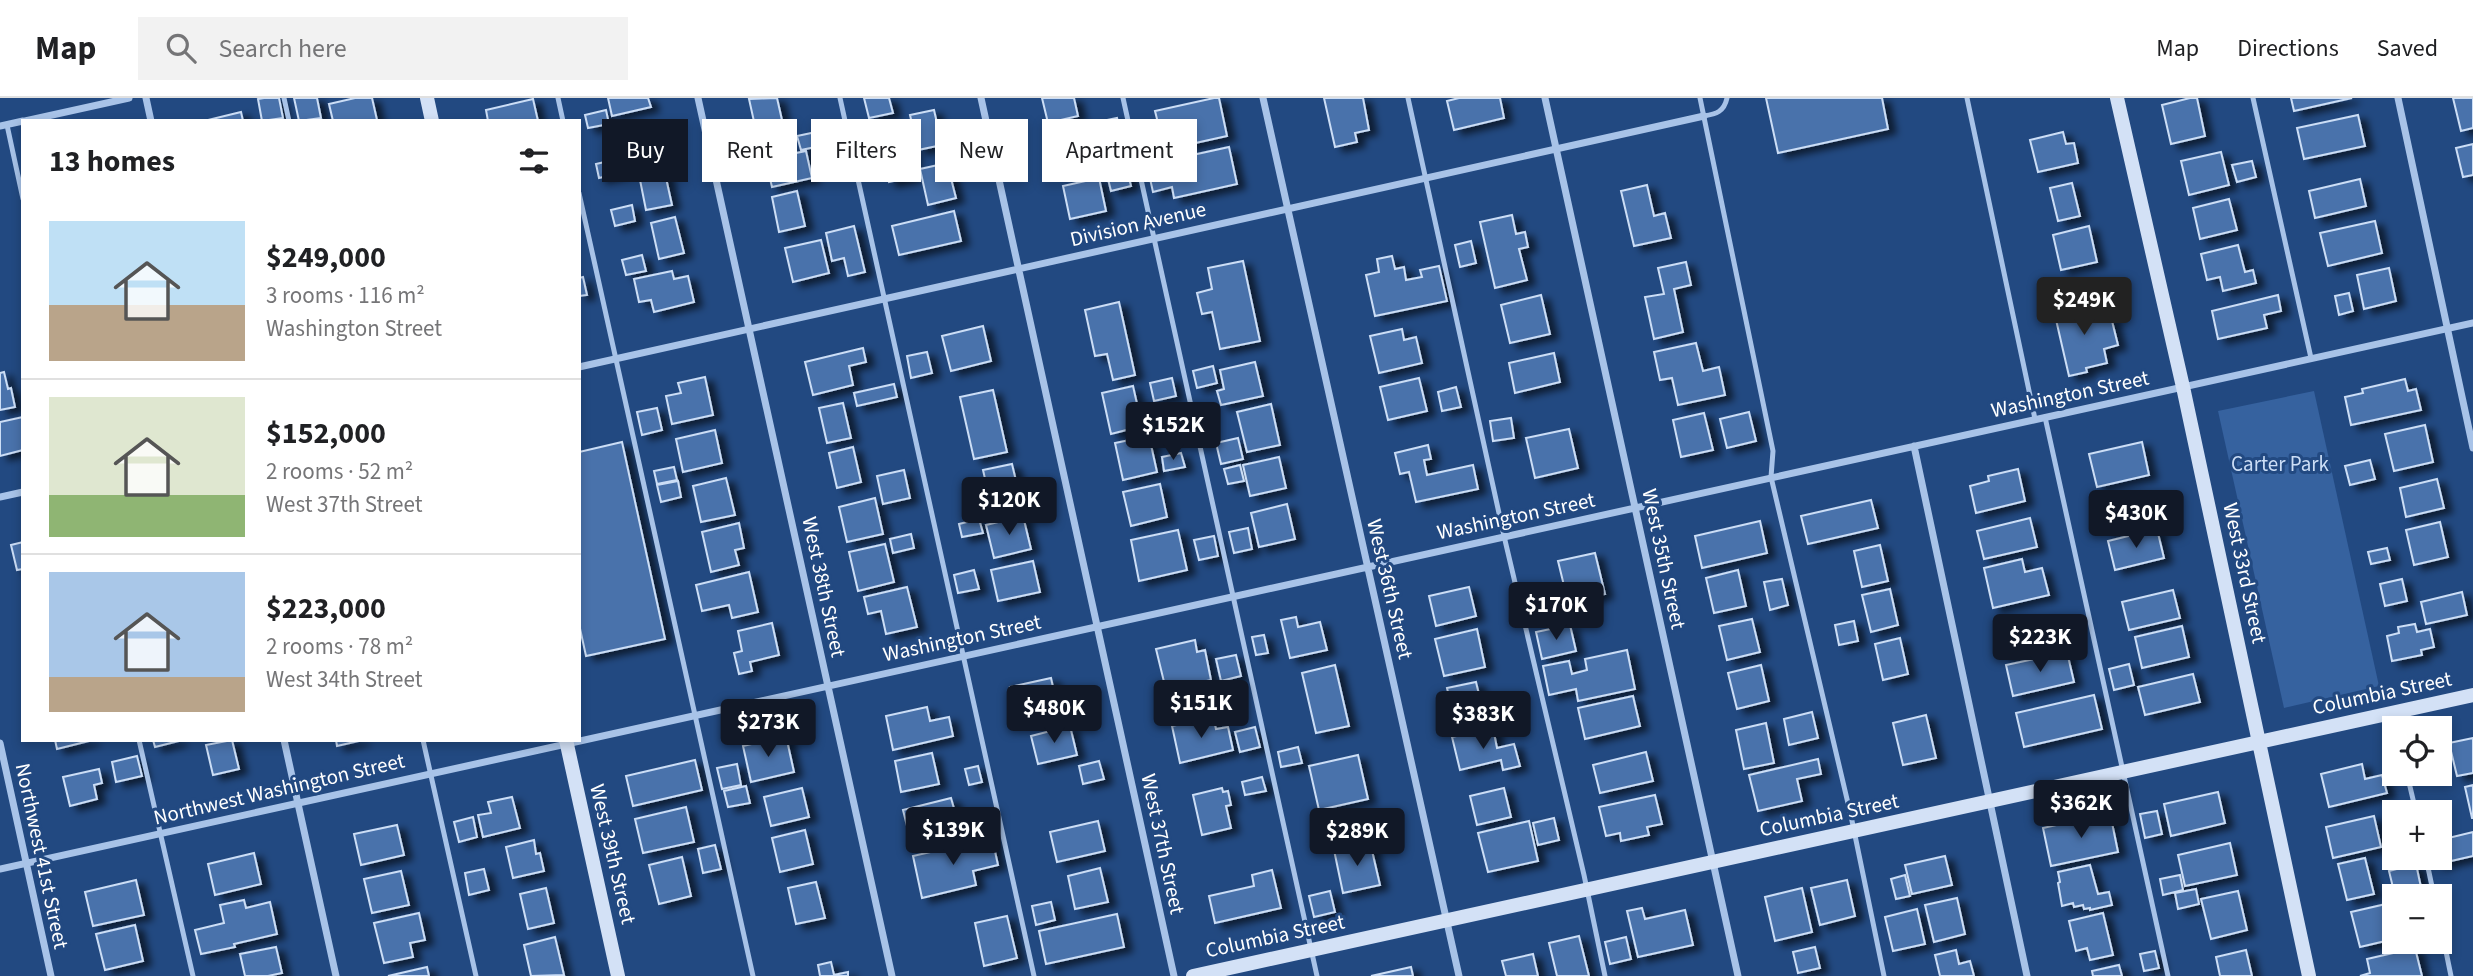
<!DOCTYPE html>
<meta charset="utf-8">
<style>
:root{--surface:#fff;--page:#f2f2f2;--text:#202124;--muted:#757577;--line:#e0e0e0;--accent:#111827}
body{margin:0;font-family:"Source Sans 3",sans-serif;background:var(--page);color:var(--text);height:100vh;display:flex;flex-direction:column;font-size:26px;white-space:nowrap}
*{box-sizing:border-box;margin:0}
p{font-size:23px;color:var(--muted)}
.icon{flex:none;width:38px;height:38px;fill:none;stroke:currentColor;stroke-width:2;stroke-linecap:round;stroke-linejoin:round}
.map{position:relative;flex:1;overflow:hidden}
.drawer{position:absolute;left:21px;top:21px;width:560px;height:623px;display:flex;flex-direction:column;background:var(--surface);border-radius:0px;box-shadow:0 4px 10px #0003}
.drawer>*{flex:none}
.banner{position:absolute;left:602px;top:21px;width:665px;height:63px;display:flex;gap:14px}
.fabs{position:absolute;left:2382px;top:618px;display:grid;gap:14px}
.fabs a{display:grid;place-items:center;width:70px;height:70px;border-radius:0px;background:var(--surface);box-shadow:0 4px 10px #0003;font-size:35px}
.price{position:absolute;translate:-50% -60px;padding:0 16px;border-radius:7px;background:var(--accent);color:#fff;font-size:23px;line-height:46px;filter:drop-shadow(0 2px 4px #0008)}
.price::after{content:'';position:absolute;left:50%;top:42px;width:21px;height:16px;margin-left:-10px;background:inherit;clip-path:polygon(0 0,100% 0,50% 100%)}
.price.on{background:#222;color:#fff}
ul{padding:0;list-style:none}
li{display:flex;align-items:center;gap:21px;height:175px;padding:0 28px}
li+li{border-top:2px solid var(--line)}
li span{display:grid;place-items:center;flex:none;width:196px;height:140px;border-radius:0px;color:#555}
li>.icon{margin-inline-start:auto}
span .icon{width:84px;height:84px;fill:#fffc;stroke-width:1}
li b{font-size:30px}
h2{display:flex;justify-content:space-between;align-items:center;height:84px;padding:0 28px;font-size:30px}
.pill{padding:0 24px;border-radius:0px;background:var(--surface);box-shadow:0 4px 10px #0003;font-size:24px;line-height:63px}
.pill.on{background:var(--accent);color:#fff}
header{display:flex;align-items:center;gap:42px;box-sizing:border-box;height:98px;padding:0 35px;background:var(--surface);border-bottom:2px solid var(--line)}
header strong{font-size:33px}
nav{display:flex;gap:38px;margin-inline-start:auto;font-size:24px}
.search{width:490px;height:63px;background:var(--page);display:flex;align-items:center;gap:18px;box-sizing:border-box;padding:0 24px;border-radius:0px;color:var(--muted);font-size:26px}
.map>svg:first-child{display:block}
.green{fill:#36629f}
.building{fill:#4a72ab;stroke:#ccdef6;stroke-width:2;filter:url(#shadow)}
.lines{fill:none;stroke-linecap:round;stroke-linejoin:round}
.lane{stroke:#a8c3e8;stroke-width:5}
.street{stroke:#a8c3e8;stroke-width:7}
.secondary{stroke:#d3e1f6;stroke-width:14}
.labels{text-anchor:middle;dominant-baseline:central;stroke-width:6;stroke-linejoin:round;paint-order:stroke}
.street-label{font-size:21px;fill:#fff;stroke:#224981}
.park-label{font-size:21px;fill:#ccdef6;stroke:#224981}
</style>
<header>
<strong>Map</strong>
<div class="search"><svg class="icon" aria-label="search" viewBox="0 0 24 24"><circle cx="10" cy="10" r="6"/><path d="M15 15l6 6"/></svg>Search here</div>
<nav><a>Map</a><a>Directions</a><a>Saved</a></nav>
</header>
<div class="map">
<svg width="2473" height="878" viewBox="0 0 2473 878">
<defs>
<filter id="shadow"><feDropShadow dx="8" dy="4.5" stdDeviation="3.5" flood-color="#0009"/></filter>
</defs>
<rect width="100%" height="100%" fill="#224981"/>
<path class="green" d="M2314 293 2379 588 2284 610 2218 313Z"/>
<path class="building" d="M264 0H279L283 20 262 23 258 1Z
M294 0H317L321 20 299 23Z
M355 0H372L377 22 333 23 329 6Z
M608 0H648L651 9 612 18Z
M777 0 784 31 757 37 749 1Z
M864 0H889L893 15 869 20Z
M1042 0H1074L1078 18 1048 25Z
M1214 0H1219L1227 38 1146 56 1140 30 1158 25 1155 13Z
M1324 0H1363L1369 32 1355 35 1357 44 1335 49Z
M1459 0H1500L1504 20 1454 32 1447 3Z
M1766 0H1882L1888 31 1778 55Z
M2190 0H2197L2205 38 2171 46 2162 7Z
M2291 0H2352L2294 13Z
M2453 0H2473V30L2461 33Z
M533 1 538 23H488L486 12Z
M606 12 609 26 588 30 585 17Z
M934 12 942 47 918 52 910 17Z
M241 14 243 23H204Z
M2358 17 2365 48 2304 61 2297 30Z
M1117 20 1123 49 1098 54 1095 39 1083 42 1088 66 1058 73 1051 40 1084 33 1083 27Z
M653 25 661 58 626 66 619 33Z
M821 33 825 47 801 52 797 38Z
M2063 34 2066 46 2074 45 2078 65 2038 74 2030 42Z
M2473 46V77L2463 79 2456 50Z
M910 47 913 61 885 67 882 53Z
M790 49 791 56 806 53 812 80 772 89 764 55Z
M1229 49 1237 86 1174 100 1172 89 1153 94 1147 67Z
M2221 54 2229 87 2189 97 2181 63Z
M617 61 620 75 599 80 596 66Z
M2252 63 2256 79 2237 84 2232 67Z
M912 65 915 78 889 84 886 71Z
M947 65 956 100 928 107 920 71Z
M1126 68 1131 88 1111 93 1106 73Z
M664 71 672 107 646 112 639 77Z
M1099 80 1106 113 1070 121 1063 88Z
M2360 81 2366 108 2315 120 2309 93Z
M2072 85 2080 118 2058 123 2050 90Z
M1647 87 1654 118 1665 115 1671 140 1634 148 1621 93Z
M797 93 805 128 779 134 772 99Z
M2229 101 2237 132 2200 141 2193 110Z
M632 107 635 123 615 128 611 112Z
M954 113 961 143 899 157 892 128Z
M1512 117 1516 136 1525 134 1528 149 1519 151 1527 182 1495 190 1480 124Z
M675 119 684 155 659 161 651 125Z
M2375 123 2382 155 2328 168 2320 135Z
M854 128 865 174 848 178 844 160 832 163 826 135Z
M2089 128 2097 164 2061 172 2053 137Z
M821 142 829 175 793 184 785 150Z
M1471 143 1476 165 1460 169 1455 147Z
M2238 147 2245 174 2253 172 2256 185 2223 193 2220 179 2207 182 2201 156Z
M642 157 646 173 626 177 622 162Z
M1392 158 1395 171 1404 169 1406 182 1422 179 1420 172 1439 168 1447 203 1375 218 1366 177 1379 174 1377 161Z
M1243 163 1260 243 1220 251 1212 214 1202 216 1197 195 1212 191 1208 170Z
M1686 164 1691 187 1674 191 1683 234 1654 241 1645 199 1664 196 1658 170Z
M2389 170 2396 203 2364 211 2357 177Z
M672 173 674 181 688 178 694 204 654 214 651 202 639 204 634 181Z
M583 179 587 197 579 198V180Z
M2349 195 2353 213 2339 217 2335 198Z
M1541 197 1550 236 1510 245 1501 207Z
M2278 197 2281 213 2264 217 2267 230 2218 241 2212 213Z
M1119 204 1135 277 1113 282 1107 256 1095 258 1085 212Z
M2093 204 2097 222 2111 219 2118 247 2104 251 2107 265 2086 270 2087 274 2069 278 2054 213Z
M983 228 991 263 951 273 942 238Z
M1402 231 1404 242 1416 239 1422 265 1379 275 1370 238Z
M1696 245 1703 273 1719 269 1725 297 1678 307 1672 280 1660 282 1654 254Z
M863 250 866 264 849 268 853 287 813 297 805 264Z
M927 254 932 275 911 280 907 258Z
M1554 255 1560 284 1515 295 1509 265Z
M1255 264 1263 298 1221 307 1217 293 1224 291 1220 272Z
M1213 268 1217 285 1197 290 1193 273Z
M4 274 8 291 11 290 15 309 0 312V275Z
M705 279 713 317 672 326 666 298 681 295 678 285Z
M1172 280 1176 298 1154 303 1150 285Z
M1419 280 1427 313 1388 322 1380 289Z
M2405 281 2408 293 2416 291 2421 312 2351 327 2345 299 2363 295 2362 291Z
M894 286 897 299 857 308 854 295Z
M1133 288 1142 328 1111 336 1102 295Z
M1456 289 1461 309 1442 313 1438 294Z
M993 292 1007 354 974 361 960 299Z
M843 305 851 340 827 345 819 310Z
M1271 306 1280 347 1247 354 1237 314Z
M657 310 662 332 642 337 637 314Z
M1749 314 1756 343 1727 350 1720 321Z
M1704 315 1713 352 1681 359 1673 322Z
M23 319V352L0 358V324Z
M1511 320 1514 340 1493 343 1490 323Z
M2425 327 2433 364 2394 373 2385 336Z
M1569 331 1578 370 1535 380 1526 340Z
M715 332 722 365 683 374 676 341Z
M1149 338 1157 374 1123 382 1115 345Z
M1238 340 1243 361 1221 366 1216 345Z
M622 344 665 541 586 558 579 526V354Z
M2142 344 2149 377 2097 389 2089 356Z
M1428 347 1431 361 1424 362 1427 377 1473 367 1478 391 1416 404 1409 374 1400 376 1395 355Z
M853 349 861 384 837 390 829 355Z
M1181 355 1185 369 1164 373 1162 359Z
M1279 359 1286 390 1250 398 1243 367Z
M2370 362 2375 381 2350 387 2345 368Z
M1012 366 1021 404 992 411 983 372Z
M1240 367 1244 383 1228 386 1224 371Z
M674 369 677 382 657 386 654 373Z
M2018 371 2025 403 1976 415 1970 388 1989 383 1988 378Z
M904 372 910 400 883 406 877 378Z
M726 380 735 417 701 424 693 388Z
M2437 381 2444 410 2406 419 2400 390Z
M678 383 681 399 661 404 657 387Z
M1160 386 1167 419 1131 428 1123 394Z
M2152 394 2158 422 2107 434 2100 406Z
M875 400 883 436 847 444 839 409Z
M1871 402 1878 430 1808 446 1801 418Z
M1287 406 1295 441 1259 449 1251 415Z
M1023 418 1031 451 994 460 986 427Z
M2030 420 2037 449 1984 461 1977 433Z
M979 421 983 435 962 439 959 426Z
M1760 423 1767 455 1702 470 1695 438Z
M2440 424 2448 459 2414 467 2406 432Z
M739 425 744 450 735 452 739 467 711 474 702 434Z
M1248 430 1252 451 1234 455 1229 434Z
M2157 431 2164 460 2115 472 2108 443Z
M1178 432 1187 472 1139 483 1131 442Z
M911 436 914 450 893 455 890 441Z
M1214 438 1218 458 1199 462 1194 442Z
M23 444V471L17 472 11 447Z
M885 446 894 484 858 493 849 454Z
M1880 447 1888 483 1862 489 1854 453Z
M2387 450 2390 462 2371 466 2368 454Z
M1595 455 1605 496 1568 504 1558 463Z
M2022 461 2025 474 2042 470 2049 497 1993 510 1984 470Z
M1033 463 1040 494 998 503 991 472Z
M974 472 979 491 958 495 954 477Z
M1738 472 1746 508 1714 515 1706 480Z
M749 474 758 514 732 520 729 507 702 513 696 487Z
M1782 481 1788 507 1770 512 1764 484Z
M2402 481 2407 503 2385 508 2380 486Z
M907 489 917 529 886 536 881 513 868 516 864 499Z
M1469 489 1476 518 1436 528 1429 498Z
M1890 491 1898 527 1871 534 1862 497Z
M2173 492 2180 520 2129 532 2122 504Z
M2462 494 2467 517 2426 526 2421 504Z
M2050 518 2057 547 2005 559 1998 530Z
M1296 519 1298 529 1320 524 1327 552 1290 560 1281 522Z
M1752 521 1760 554 1727 562 1719 528Z
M1854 523 1858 543 1839 547 1835 527Z
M772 525 779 557 750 564 752 573 739 576 734 555 742 553 738 533Z
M2415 526 2417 534 2430 531 2434 549 2421 552 2422 557 2392 563 2387 538 2399 535 2398 529Z
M1570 527 1576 553 1542 561 1536 534Z
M2182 528 2189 559 2142 570 2135 539Z
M1477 531 1485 569 1444 578 1435 541Z
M1264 537 1268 555 1256 557 1252 539Z
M1900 540 1908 576 1883 582 1875 546Z
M1195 542 1197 554 1205 552 1211 582 1166 592 1156 551Z
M1627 552 1635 591 1578 603 1576 591 1549 597 1543 568 1569 563 1572 576 1587 572 1585 561Z
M2067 554 2074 584 2013 598 2006 567Z
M1236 557 1241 578 1221 583 1216 561Z
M2129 566 2134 587 2114 592 2109 571Z
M1335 567 1349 628 1316 635 1302 575Z
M1761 567 1769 603 1737 611 1728 575Z
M2193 576 2200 604 2145 617 2138 589Z
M1051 580 1058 612 1018 621 1010 589Z
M1476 584 1482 609 1491 607 1494 619 1456 628 1447 590Z
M2094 597 2102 631 2024 649 2016 615Z
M1633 598 1640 628 1585 641 1578 610Z
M927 609 930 623 949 619 953 638 893 652 886 618Z
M1812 614 1818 640 1789 647 1784 621Z
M1926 617 1936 660 1903 667 1893 625Z
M1213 619 1216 631 1228 629 1233 652 1180 665 1172 628Z
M1766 625 1774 665 1744 671 1736 632Z
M1070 628 1077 657 1038 666 1031 638Z
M1255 629 1260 649 1240 654 1235 634Z
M1493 630 1497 650 1514 646 1520 668 1503 672 1501 662 1460 672 1452 639Z
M786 638 794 674 751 684 743 648Z
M2473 640V675L2457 678 2449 645Z
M55 642H93L57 651Z
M153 642H179V643L155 649Z
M232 642 239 671 213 677 206 647Z
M336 642H363L337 648Z
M1298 649 1302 665 1281 669 1278 654Z
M1646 654 1653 683 1600 695 1593 667Z
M932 655 939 686 901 694 895 663Z
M1358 657 1368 701 1319 712 1309 668Z
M137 658 142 678 116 684 112 664Z
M1818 661 1821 676 1797 681 1802 703 1758 713 1749 677Z
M695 662 702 692 633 708 626 678Z
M1099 663 1104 681 1083 686 1079 668Z
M737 666 741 687 722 691 717 670Z
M2362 666 2365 681 2382 677 2387 695 2329 709 2321 676Z
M978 668 982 684 969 687 965 671Z
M99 671 102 685 94 687 97 701 70 708 63 679Z
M1262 679 1266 693 1245 697 1242 684Z
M2473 687V720H2472L2465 689Z
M746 688 750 705 728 709 724 693Z
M802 690 809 719 771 728 764 699Z
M1222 690 1223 694 1228 693 1231 707 1226 708 1231 730 1202 737 1193 697Z
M1504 690 1511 719 1477 727 1470 698Z
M2218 694 2225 725 2171 738 2164 706Z
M1655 697 1662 726 1647 729 1649 737 1621 743 1620 735 1606 738 1599 709Z
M512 699 520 730 483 739 478 717 491 715 488 704Z
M951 700 957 721 972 718 976 733 912 748 903 712Z
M686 709 694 744 643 755 635 721Z
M2157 713 2162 736 2145 740 2140 716Z
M2110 715 2118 754 2051 768 2043 730Z
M2374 718 2381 749 2333 760 2326 729Z
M473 719 477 739 459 744 454 724Z
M1554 720 1559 742 1538 747 1533 725Z
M1098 723 1105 753 1057 764 1050 734Z
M1529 723 1538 763 1488 774 1478 735Z
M397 727 404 757 361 767 354 736Z
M805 732 813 766 780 774 772 740Z
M2473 734V758L2438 766 2437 760H2440V742Z
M992 740 998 767 973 773 976 787 922 800 913 758Z
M534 742 536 756 540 755 544 773 513 780 506 749Z
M1370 744 1380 787 1343 795 1334 752Z
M2230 745 2237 777 2185 788 2178 757Z
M715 747 721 771 703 775 698 751Z
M254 755 261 786 215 797 208 766Z
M1945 758 1952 787 1912 796 1905 767Z
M682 759 691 798 659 806 649 767Z
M2365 760 2374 796 2347 802 2338 766Z
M2416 766 2422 794 2395 798 2389 773Z
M2090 767 2098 796 2109 794 2112 807 2090 812V810L2084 811 2083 807 2074 809 2073 805 2062 808 2058 785 2060 784 2058 774Z
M1100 770 1108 804 1075 811 1068 778Z
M484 771 489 792 469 797 465 775Z
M1272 772 1281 810 1215 825 1209 798 1254 788 1252 777Z
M401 773 409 807 372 815 364 781Z
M1905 777 1910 798 1896 801 1891 781Z
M2180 777 2183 792 2163 797 2160 781Z
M136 782 144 817 93 828 85 794Z
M1847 782 1855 818 1820 827 1811 790Z
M816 784 825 820 796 826 788 790Z
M546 790 554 825 528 831 520 796Z
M1802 790 1812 834 1775 843 1765 799Z
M2196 791 2199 806 2178 811 2175 795Z
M1330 793 1335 814 1314 819 1309 798Z
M2238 793 2247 832 2211 841 2201 801Z
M1957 800 1965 836 1934 844 1925 807Z
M244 802 246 810 270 804 277 836 234 846 235 849 201 856 195 832 224 825 220 807Z
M1051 804 1055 822 1036 827 1032 808Z
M2386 806 2394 841 2360 849 2351 814Z
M1642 810 1645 821 1685 812 1693 847 1638 859 1627 813Z
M1917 811 1925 846 1893 853 1885 819Z
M419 815 425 842 410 845 413 859 384 865 374 825Z
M2103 815 2113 857 2090 862 2087 850 2076 853 2069 823Z
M1117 816 1124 849 1046 866 1039 833Z
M1007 818 1017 860 984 868 975 825Z
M135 827 143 863 105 872 96 836Z
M1579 838 1589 878H1557L1549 845Z
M555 839 564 877 531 878 524 847Z
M1626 839 1631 861 1610 866 1605 844Z
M276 849 282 875 268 878H245L240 856Z
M1815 849 1820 870 1798 875 1793 854Z
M2415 850 2422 878H2360L2370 875 2367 861Z
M1956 852 1959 866 1970 863 1974 878H1940L1935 857Z
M2246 852 2252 878H2220L2216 859Z
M2155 853 2159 870 2144 873 2140 856Z
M1533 856 1538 878H1506L1502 863Z
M831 864 834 877 848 874V878H820L818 867Z
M2119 867 2122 878H2093L2092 873Z
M427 869 429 878H388Z
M1411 869 1413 878H1371Z"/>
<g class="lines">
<path class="lane" d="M284 0 289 23
M558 0 563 23
M840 0 1034 878
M1123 0 1317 878
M1408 0 1504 438 1584 777 1605 878
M1700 0 1773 353 1771 379 1851 718 1884 878
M1967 0 2035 321
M2253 0 2311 260
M1704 18C1716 16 1724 14 1727 0
M7 27 23 101
M579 95 753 878
M2045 319 2168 878
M2394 616 2397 630
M139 642 193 878
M423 642 476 878
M2407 676 2416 714
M2426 760 2434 798
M2440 824 2451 878"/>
<path class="street" d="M146 0 151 23
M698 0 892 878
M981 0 1174 878
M1263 0 1459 878
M1545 0 1738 878
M2398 0 2473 350
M25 23 129 0
M0 28 23 23
M579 269 1704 18
M1914 348 2027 878
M0 399 23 394
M284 642 336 878
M0 645 51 878
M0 771 2473 225"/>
<path class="secondary" d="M427 0 432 23
M2117 0 2183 289 2309 878
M566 642 618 878
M1193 878 2473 597"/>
</g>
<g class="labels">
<g class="street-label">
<text transform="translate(1138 126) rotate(-13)">Division Avenue</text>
<text transform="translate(2070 296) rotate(-12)">Washington Street</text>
<text transform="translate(1516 418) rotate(-12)">Washington Street</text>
<text transform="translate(1664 461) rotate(78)">West 35th Street</text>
<text transform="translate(2245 475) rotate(78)">West 33rd Street</text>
<text transform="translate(824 489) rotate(78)">West 38th Street</text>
<text transform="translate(1390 491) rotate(77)">West 36th Street</text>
<text transform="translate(962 540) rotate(-12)">Washington Street</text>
<text transform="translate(2382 595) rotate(-12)">Columbia Street</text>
<text transform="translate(279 691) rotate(-13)">Northwest Washington Street</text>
<text transform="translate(1829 717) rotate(-12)">Columbia Street</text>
<text transform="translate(1163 746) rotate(78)">West 37th Street</text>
<text transform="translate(613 756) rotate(77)">West 39th Street</text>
<text transform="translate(42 758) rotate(78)">Northwest 41st Street</text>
<text transform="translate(1275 838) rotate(-12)">Columbia Street</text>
</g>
<g class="park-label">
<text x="2280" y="366">Carter Park</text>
</g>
</g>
</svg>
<div class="fabs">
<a><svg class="icon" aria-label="locate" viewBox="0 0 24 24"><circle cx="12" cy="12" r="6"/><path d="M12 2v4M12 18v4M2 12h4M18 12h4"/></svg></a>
<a>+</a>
<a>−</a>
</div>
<b class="price on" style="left:2084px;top:239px">$249K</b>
<b class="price" style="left:1173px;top:364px">$152K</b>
<b class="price" style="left:1009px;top:439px">$120K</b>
<b class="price" style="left:2136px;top:452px">$430K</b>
<b class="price" style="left:1556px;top:544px">$170K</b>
<b class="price" style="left:2040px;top:576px">$223K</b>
<b class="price" style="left:1201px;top:642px">$151K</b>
<b class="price" style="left:1054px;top:647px">$480K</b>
<b class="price" style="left:1483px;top:653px">$383K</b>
<b class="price" style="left:768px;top:661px">$273K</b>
<b class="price" style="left:2081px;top:742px">$362K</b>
<b class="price" style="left:953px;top:769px">$139K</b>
<b class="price" style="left:1357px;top:770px">$289K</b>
<div class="banner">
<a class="pill on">Buy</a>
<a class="pill">Rent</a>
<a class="pill">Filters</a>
<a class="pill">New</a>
<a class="pill">Apartment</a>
</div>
<section class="drawer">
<h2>13 homes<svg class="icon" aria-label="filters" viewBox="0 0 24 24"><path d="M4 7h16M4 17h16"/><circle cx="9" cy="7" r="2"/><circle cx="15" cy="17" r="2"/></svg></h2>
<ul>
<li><span style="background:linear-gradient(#bfe0f5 60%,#b9a48a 0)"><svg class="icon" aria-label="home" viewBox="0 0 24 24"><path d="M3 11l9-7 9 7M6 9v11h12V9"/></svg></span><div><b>$249,000</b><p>3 rooms · 116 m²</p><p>Washington Street</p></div></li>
<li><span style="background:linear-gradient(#dfe7d0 70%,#8fb573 0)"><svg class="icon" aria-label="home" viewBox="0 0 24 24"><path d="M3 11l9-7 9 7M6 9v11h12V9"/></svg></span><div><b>$152,000</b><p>2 rooms · 52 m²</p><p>West 37th Street</p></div></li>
<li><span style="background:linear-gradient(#a9c7e8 75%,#b9a48a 0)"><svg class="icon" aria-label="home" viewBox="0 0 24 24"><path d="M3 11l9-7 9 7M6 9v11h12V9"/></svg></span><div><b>$223,000</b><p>2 rooms · 78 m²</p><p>West 34th Street</p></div></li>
</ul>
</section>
</div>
